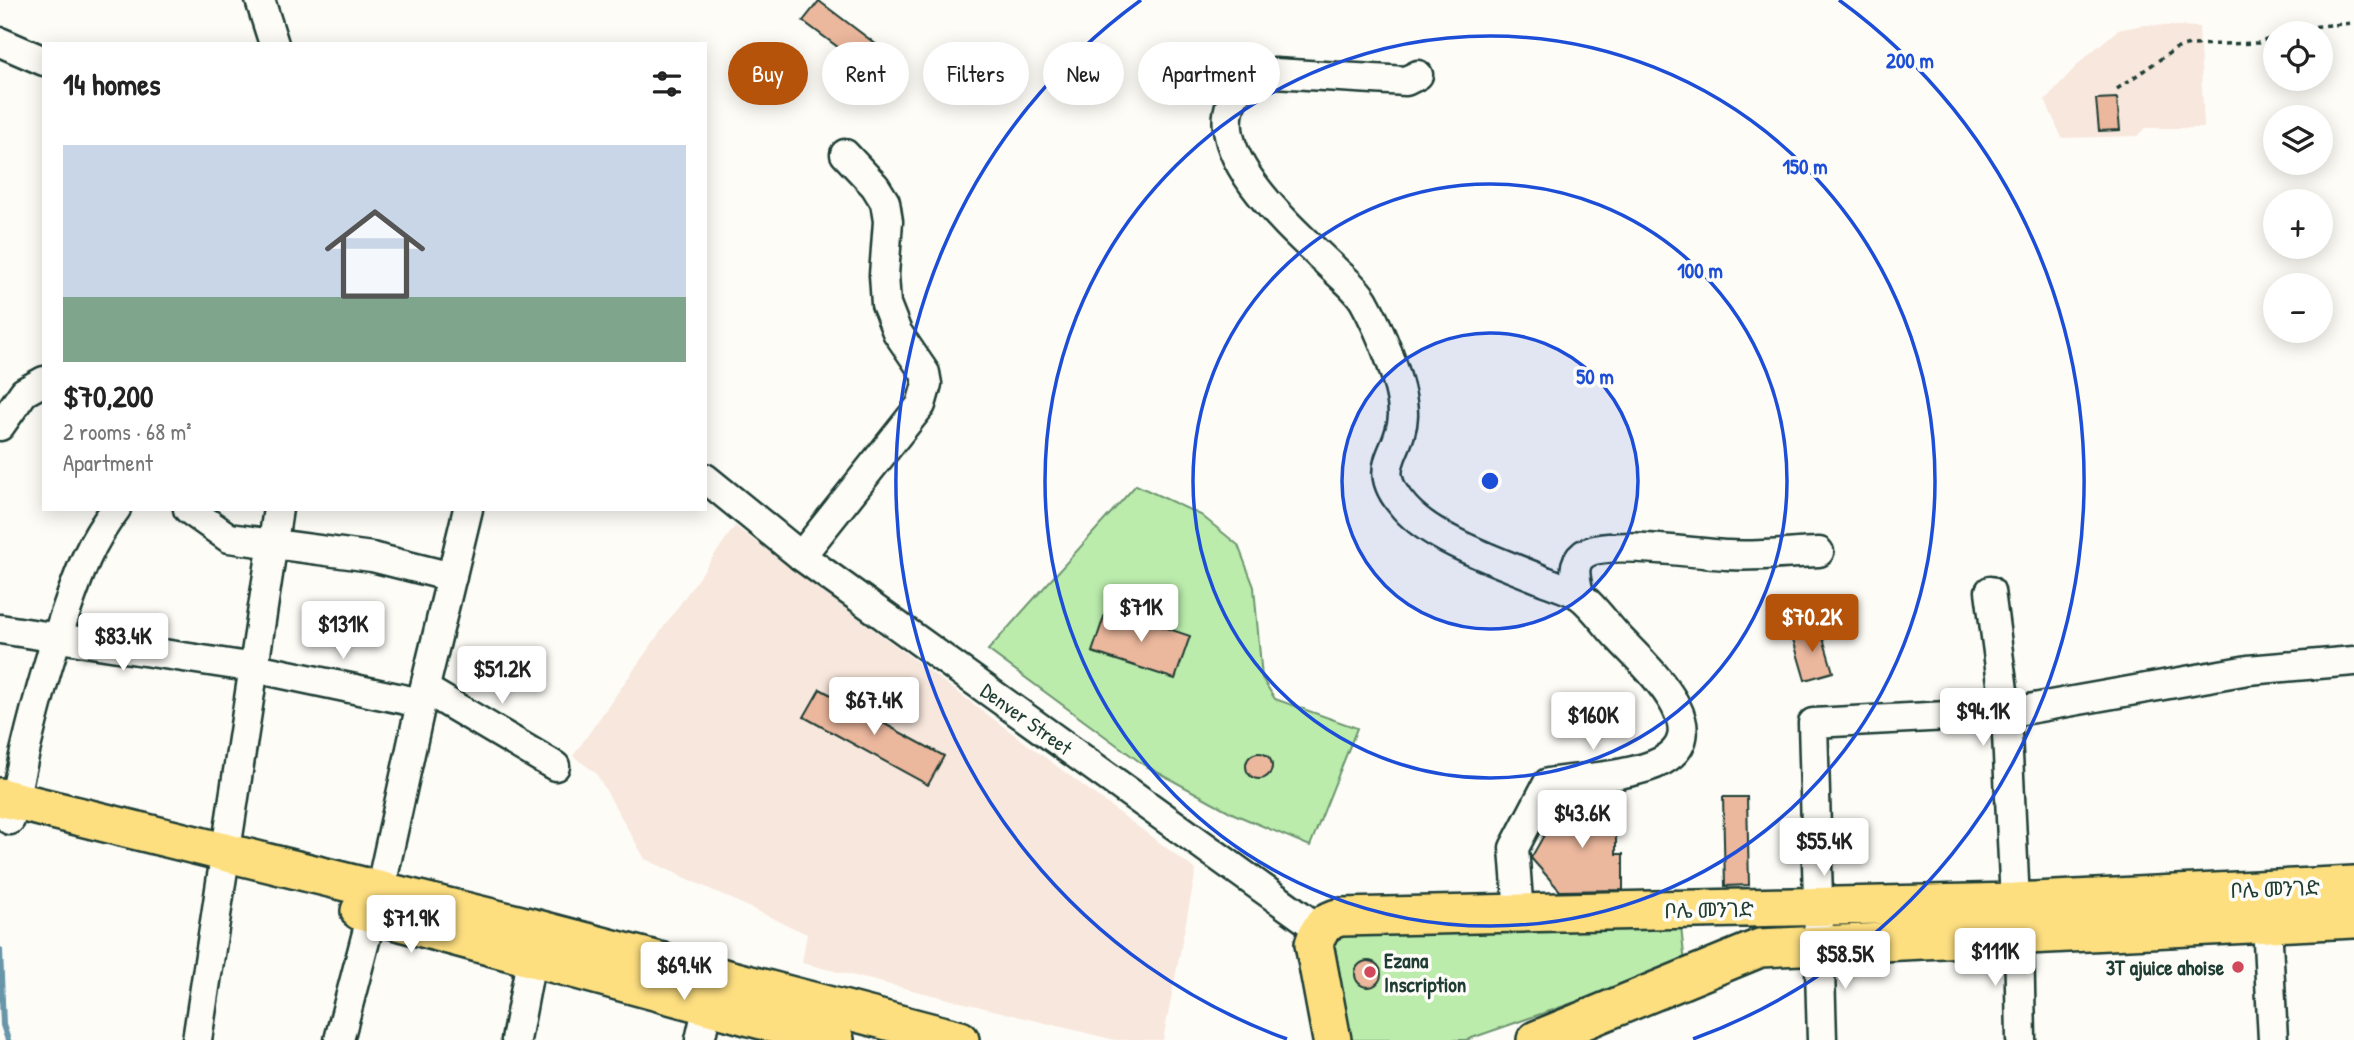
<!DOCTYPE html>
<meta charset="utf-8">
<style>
:root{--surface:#fff;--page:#f6f6f6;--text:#222;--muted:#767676;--line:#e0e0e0;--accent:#b45309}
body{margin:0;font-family:"Patrick Hand","Noto Sans Ethiopic",sans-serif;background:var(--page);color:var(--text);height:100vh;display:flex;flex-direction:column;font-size:26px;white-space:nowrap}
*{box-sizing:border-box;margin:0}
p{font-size:23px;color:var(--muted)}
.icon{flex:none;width:38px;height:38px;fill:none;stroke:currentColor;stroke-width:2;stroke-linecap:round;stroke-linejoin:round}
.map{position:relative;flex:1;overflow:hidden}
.panel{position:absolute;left:42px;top:42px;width:665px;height:469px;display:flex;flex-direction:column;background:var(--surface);border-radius:0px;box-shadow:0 4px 18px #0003}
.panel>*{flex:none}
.guide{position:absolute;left:728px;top:42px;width:665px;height:63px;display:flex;gap:14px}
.fabs{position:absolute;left:2263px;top:21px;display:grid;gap:14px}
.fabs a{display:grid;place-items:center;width:70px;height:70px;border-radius:50%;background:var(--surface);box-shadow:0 4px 18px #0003;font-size:35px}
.price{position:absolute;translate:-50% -60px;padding:0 16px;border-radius:7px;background:#fff;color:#222;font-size:23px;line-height:46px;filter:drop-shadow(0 2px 4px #0008)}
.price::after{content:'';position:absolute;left:50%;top:42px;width:21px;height:16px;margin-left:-10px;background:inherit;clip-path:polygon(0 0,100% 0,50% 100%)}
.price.current{background:var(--accent);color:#fff}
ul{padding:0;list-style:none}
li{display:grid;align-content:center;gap:14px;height:371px;padding:0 21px}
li+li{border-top:2px solid var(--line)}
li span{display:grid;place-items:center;height:217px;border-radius:0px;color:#555}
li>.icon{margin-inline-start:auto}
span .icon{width:126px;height:126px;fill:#fffc;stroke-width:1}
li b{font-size:30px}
h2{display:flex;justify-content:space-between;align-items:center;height:84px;padding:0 21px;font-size:30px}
.chip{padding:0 24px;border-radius:32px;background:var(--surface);box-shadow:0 4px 18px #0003;font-size:24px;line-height:63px}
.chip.current{background:var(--accent);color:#fff}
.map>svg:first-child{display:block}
.built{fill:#f8e7dc}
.green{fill:#bbecac;stroke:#6d9470;stroke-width:2}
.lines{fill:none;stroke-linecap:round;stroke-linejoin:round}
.stream{stroke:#6795a8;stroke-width:6}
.building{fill:#ebb79d;stroke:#1f3d34;stroke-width:2}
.minor-casing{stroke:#1f3d34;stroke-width:33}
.major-casing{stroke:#1f3d34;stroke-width:42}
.path{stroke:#1f3d34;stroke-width:3.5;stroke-dasharray:5 5;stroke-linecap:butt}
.minor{stroke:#fdfcf7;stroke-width:28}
.major{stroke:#fedf80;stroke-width:37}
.ring{fill:none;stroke:#1d4ed8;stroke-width:3.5}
.poi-dot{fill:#d1495b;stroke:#fdfcf7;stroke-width:2.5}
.labels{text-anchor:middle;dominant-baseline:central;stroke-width:7;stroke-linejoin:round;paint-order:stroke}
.street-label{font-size:21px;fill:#1f3d34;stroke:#fdfcf7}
.poi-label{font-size:21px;font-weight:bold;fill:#1f3d34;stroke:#fdfcf7;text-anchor:start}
.centre{fill:#1d4ed8;stroke:#fdfcf7;stroke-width:3.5}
.ring-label{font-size:21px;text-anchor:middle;font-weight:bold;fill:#1d4ed8;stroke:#fdfcf7;stroke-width:7;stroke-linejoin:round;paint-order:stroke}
</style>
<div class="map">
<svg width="2354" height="1040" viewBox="0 0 2354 1040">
<rect width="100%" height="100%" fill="#fdfcf7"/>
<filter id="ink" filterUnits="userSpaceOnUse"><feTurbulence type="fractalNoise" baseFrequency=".0143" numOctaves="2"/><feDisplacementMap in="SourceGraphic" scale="14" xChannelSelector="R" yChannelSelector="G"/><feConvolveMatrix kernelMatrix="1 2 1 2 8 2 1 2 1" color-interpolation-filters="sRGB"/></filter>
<g filter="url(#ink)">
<path class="built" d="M2143 25 2199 27 2204 128H2145L2137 136 2062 138 2045 100 2083 59 2118 30Z
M735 526 1196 870 1163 1040H1115L802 963 807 934 645 859 596 773 573 756Z"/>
<path class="green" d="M1136 485 1201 515 1238 545 1254 587 1262 678 1275 699 1357 728 1310 846 1234 814 1144 765 988 650Z
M1680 917 1685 964 1466 1040H1351L1334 941 1338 934Z"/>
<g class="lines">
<path class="stream" d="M0 950 3 1025 8 1040"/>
</g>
<path class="building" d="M819 1 877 45 862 65 803 21Z
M2117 98 2120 130 2099 131 2096 99Z
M1107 608 1190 636 1175 679 1092 652Z
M1820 628 1833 672 1805 680 1792 636Z
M820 689 944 756 928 785 804 717Z
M1246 766a13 13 0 1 1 26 0a13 13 0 1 1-26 0Z
M1723 797H1747L1749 885 1725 886Z
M1616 806V854H1623V890L1560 891 1531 858 1560 807Z
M1355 974a13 13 0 1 1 26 0a13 13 0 1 1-26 0Z"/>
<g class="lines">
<defs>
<g id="minor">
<path d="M260 0 274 44"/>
<path d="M0 42 44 61"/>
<path d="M1418 75 1406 81 1275 73C1253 75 1239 81 1231 103 1209 160 1298 234 1335 270 1344 279 1357 289 1364 301 1379 328 1403 384 1403 415 1402 454 1367 466 1405 508 1434 541 1503 563 1545 581 1555 585 1569 589 1579 595 1594 606 1606 625 1619 638 1643 664 1719 730 1662 761 1634 776 1580 778 1548 783L1514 848 1519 914"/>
<path d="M0 426 24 392 44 381"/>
<path id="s1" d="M705 478 801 556 1319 929"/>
<path d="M188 509 229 538 372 557 452 577"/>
<path d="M801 556 921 405 927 384 925 373 897 332 886 304 884 275 888 221 885 202 875 186 845 154"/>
<path d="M1990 591 2006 713 2015 902 2019 934 2021 1040"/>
<path d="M1579 595C1577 582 1570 565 1583 555 1604 538 1697 554 1727 555 1757 557 1789 553 1819 552"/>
<path d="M0 629 255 668 421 703"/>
<path d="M425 689 555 766"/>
<path d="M10 820C24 751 41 681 65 614 79 574 89 544 116 509"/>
<path d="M2266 903 2273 1040"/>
<path d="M197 1040 278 509"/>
<path d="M339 1040 372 914 380 891 421 703 468 509"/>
<path d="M516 1040 535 939"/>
<path d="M700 1040 712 988"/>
<path d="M1822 1040 1813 723 2006 713 2248 670 2354 661"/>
</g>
<path id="major" d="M0 797 537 929 960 1040
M360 911 835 1040
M1332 1040 1314 944C1319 928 1324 921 1341 917L2015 902 2354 885
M1536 1040 1760 948 2354 919"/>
</defs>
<use href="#minor" class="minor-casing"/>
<use href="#major" class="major-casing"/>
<path class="path" d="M2286 33 2308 27 2354 23
M2117 89 2175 49 2190 45 2258 43 2275 37"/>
<use href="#minor" class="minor"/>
<use href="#major" class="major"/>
</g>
</g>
<circle cx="1490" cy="481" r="148" fill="#1d4ed8" fill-opacity=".12"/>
<g class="ring">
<circle cx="1490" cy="481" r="148"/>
<circle cx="1490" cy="481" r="297"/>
<circle cx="1490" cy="481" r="445"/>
<path d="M1287 1039A594 594 0 0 1 1141 0M1839 0A594 594 0 0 1 1693 1039"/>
</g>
<g class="poi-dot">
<circle cx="2238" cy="967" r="7"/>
<circle cx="1370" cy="972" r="7"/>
</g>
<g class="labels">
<g class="street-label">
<text stroke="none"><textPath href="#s1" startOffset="402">Denver Street</textPath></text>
<text transform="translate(2275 889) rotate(-2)">ቦሌ መንገድ</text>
<text transform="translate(1709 910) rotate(-1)">ቦሌ መንገድ</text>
</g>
<g class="poi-label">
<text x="1384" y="960">Ezana<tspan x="1384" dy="24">Inscription</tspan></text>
<text x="2224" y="967" text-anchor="end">3T ajuice ahoise</text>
</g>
</g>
<circle cx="1490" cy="481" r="10" class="centre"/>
<g class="ring-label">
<text x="1910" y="68">200 m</text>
<text x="1805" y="174">150 m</text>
<text x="1700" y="278">100 m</text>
<text x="1595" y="384">50 m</text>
</g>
</svg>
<div class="fabs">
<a><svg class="icon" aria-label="locate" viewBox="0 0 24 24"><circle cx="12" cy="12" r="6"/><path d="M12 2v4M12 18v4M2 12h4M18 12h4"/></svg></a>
<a><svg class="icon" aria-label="layers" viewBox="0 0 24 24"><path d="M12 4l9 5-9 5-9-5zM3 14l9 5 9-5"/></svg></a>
<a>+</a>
<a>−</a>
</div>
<b class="price" style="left:1141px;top:644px">$71K</b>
<b class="price current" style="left:1812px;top:654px">$70.2K</b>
<b class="price" style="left:343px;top:661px">$131K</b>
<b class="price" style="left:123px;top:673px">$83.4K</b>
<b class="price" style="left:502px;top:706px">$51.2K</b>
<b class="price" style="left:874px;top:737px">$67.4K</b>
<b class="price" style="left:1983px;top:748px">$94.1K</b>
<b class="price" style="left:1593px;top:752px">$160K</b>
<b class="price" style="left:1582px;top:850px">$43.6K</b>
<b class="price" style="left:1824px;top:878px">$55.4K</b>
<b class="price" style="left:411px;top:955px">$71.9K</b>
<b class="price" style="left:1995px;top:988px">$111K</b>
<b class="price" style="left:1845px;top:991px">$58.5K</b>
<b class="price" style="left:684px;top:1002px">$69.4K</b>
<div class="guide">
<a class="chip current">Buy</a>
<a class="chip">Rent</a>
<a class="chip">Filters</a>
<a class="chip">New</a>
<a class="chip">Apartment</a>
</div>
<section class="panel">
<h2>14 homes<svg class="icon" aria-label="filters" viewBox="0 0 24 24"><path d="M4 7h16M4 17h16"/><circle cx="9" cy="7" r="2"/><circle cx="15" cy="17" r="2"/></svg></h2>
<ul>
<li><span style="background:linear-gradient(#c9d6e8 70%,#7fa58c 0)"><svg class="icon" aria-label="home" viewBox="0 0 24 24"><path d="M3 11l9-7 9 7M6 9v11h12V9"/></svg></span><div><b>$70,200</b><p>2 rooms · 68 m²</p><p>Apartment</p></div></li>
</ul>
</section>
</div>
